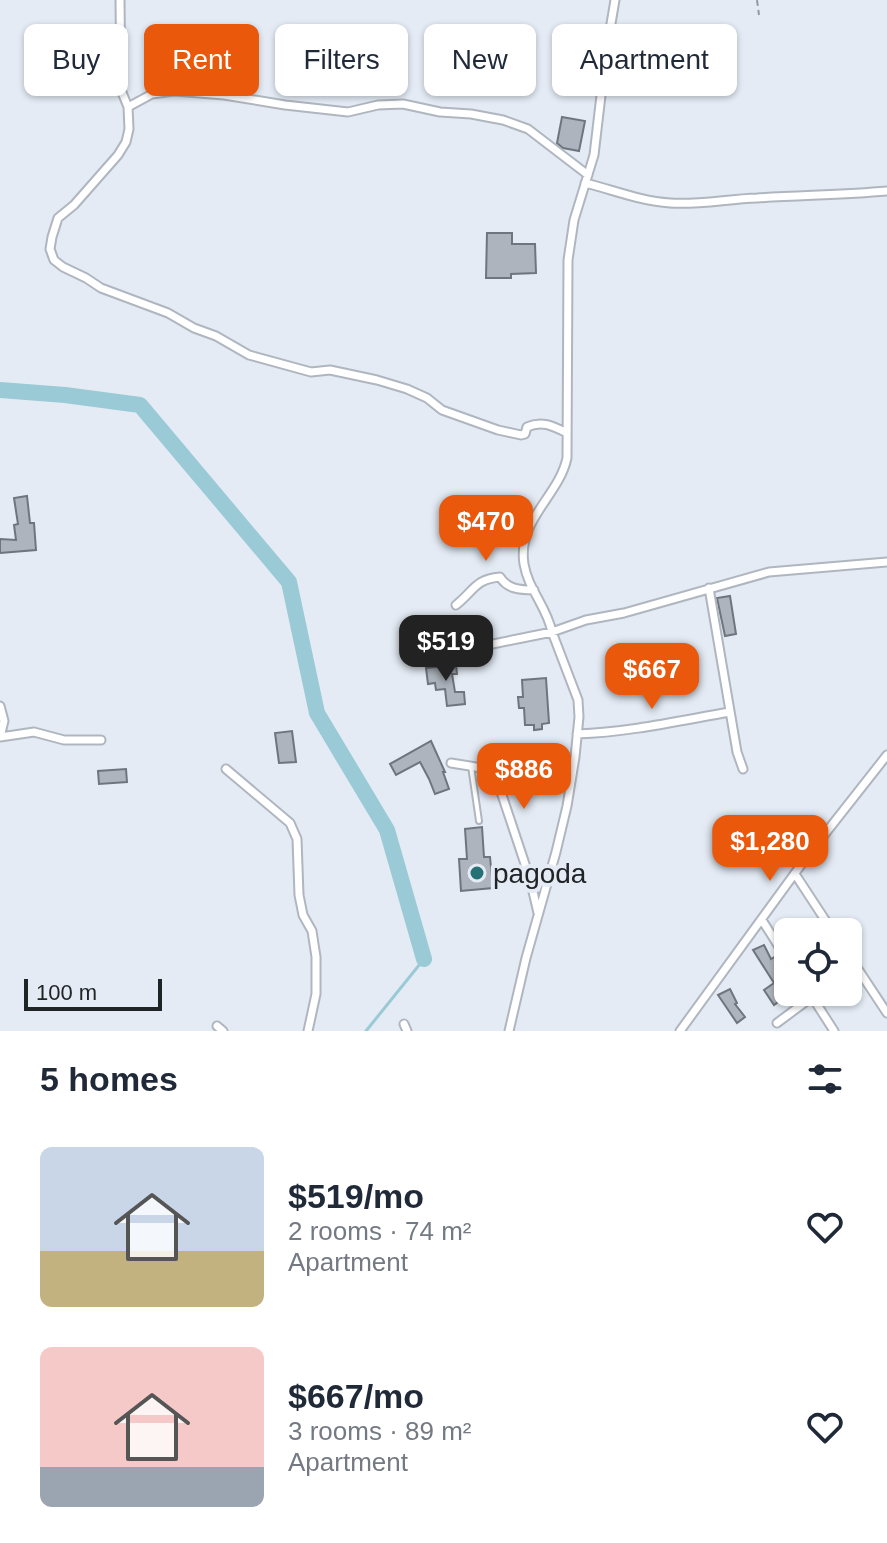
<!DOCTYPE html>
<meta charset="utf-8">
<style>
:root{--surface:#fff;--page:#f2f2f3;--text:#1f2937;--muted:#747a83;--accent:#ea580c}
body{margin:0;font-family:Helvetica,sans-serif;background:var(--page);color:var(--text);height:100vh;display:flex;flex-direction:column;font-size:30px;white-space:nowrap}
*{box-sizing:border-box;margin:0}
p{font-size:26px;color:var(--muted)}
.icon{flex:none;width:44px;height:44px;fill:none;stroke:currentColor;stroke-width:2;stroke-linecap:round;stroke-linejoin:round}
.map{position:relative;height:1031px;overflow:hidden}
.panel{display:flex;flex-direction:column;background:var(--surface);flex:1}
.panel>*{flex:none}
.hud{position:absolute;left:24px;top:24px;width:840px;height:72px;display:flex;gap:16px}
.tools{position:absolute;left:774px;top:918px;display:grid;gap:16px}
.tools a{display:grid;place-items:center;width:88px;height:88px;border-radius:12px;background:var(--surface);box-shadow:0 2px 6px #0004;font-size:40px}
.scale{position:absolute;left:24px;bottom:20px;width:138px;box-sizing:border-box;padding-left:8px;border:4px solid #212427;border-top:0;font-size:22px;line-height:28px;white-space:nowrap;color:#212427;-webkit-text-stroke:6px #e4ebf4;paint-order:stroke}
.price{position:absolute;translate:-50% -68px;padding:0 18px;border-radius:16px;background:var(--accent);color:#fff;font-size:26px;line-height:52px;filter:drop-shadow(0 2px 4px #0008)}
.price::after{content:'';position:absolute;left:50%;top:48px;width:24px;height:18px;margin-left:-12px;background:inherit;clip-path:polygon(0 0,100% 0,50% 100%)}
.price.active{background:#222;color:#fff}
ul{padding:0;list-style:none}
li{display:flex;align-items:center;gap:24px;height:200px;padding:0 40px}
li span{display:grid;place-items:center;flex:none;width:224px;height:160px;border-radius:12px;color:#555}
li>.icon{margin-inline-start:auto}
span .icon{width:96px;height:96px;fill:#fffc;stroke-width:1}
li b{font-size:34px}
h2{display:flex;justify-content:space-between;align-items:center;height:96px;padding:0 40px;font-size:34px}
.pill{padding:0 28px;border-radius:12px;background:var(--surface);box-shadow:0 2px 6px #0004;font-size:28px;line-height:72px}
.pill.active{background:var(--accent);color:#fff}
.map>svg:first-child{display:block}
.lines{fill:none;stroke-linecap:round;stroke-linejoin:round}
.stream{stroke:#99cad6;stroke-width:3}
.river{stroke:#99cad6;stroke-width:16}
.building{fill:#aeb4bd;stroke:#6f757d;stroke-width:2}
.service-casing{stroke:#b0b6bf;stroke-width:8}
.minor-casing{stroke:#b0b6bf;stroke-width:11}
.path{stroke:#959aa1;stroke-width:2;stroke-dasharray:6 4;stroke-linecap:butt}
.service{stroke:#fff;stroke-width:4}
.minor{stroke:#fff;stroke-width:7}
.poi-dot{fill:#267174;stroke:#e4ebf4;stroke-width:3}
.labels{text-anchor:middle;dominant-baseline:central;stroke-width:8;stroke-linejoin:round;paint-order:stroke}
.poi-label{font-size:28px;fill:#212427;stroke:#e4ebf4;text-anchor:start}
</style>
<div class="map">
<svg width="887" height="1031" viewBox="0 0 887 1031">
<rect width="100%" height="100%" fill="#e4ebf4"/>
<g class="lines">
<path class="stream" d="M366 1031 424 959"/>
<path class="river" d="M0 390 65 395 140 405 289 582 317 713 387 830 424 959"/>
</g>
<path class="building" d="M562 117 585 121 579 151 563 148 557 143Z
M487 233H512V244H535L536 273 511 274V278H486Z
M27 496 30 523H34L36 550 0 553V539L16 540 14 525 18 524 14 498Z
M730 596 736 634 725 636 717 598Z
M456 665 457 674H452L455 692H464L465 704 447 706 445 689 436 690 435 683 428 684 426 668Z
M546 678 549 723 542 724V729L534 730V725H525L524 708H519L518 697H523L522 680Z
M292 731 296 762 279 763 275 733Z
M431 741 445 772H443L449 789 435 794 429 779 420 762 396 775 390 764Z
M126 769 127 782 99 784 98 771Z
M482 827 484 857H490L493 888 461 891 459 859H467L465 829Z
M764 945 771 959 776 956 788 975V984L780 989 785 997 774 1005 764 990 774 983 753 950Z
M730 989 737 1003 735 1004 745 1017 737 1023 718 995Z"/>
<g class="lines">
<defs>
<path id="service" d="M471 766 479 821"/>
<path id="minor" d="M120 0 121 90 128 107
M615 0 606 53 594 155 574 220 568 260 567 458C559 496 517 520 524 564 528 589 547 607 552 632L586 620 624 613 769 572 887 562
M585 183C614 190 640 201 670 203 699 205 727 199 757 198 800 195 843 195 887 191
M567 433C553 426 542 420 527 427L525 434 521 435 498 430 442 410 427 398 407 389 377 380 330 370 311 372 249 355 216 336 194 328 168 313 101 288 86 278 63 267 54 260 50 249 52 237 58 218 74 205 118 155 126 142 129 129 128 107 152 94 174 91 224 95 285 105 348 112 378 105 403 104 440 112 471 114 503 120 528 129 588 175
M709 588 737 752 743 769
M456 605C474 591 475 579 500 577 507 589 520 590 534 590
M426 634 454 649 473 648 552 632 578 700 579 717 575 757 567 806 556 852 526 958 509 1031
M0 706 4 721 0 737
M577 734C630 732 678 721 730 712
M0 737 34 732 64 740H101
M451 763 476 767 488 771 498 783 530 879 538 913
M226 769 290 823 297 839 299 895 303 915 312 931 316 957V994L308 1031
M795 874 833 932
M762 920 788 961
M848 954 887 1013
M809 992 834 1031
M777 1023 812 997
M404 1024 407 1031
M217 1026 223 1031
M680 1031 806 858 887 755"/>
</defs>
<use href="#service" class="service-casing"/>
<use href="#minor" class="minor-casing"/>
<path class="path" d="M757 0 759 15"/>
<use href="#service" class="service"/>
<use href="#minor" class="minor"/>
</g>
<circle class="poi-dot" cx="477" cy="873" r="8"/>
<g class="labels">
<g class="poi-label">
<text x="493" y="873">pagoda</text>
</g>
</g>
</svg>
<div class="tools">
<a><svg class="icon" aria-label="locate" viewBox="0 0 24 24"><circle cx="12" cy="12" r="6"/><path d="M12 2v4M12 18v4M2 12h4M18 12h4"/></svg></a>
</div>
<div class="scale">100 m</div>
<b class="price" style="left:486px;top:563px">$470</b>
<b class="price active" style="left:446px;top:683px">$519</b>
<b class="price" style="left:652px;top:711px">$667</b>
<b class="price" style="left:524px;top:811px">$886</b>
<b class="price" style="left:770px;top:883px">$1,280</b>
<div class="hud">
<a class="pill">Buy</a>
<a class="pill active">Rent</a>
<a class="pill">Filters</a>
<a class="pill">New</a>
<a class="pill">Apartment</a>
</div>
</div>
<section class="panel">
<h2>5 homes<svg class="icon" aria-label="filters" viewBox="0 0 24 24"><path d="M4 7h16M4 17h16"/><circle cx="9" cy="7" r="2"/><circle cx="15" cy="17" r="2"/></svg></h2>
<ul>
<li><span style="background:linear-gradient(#c9d6e8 65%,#c2b280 0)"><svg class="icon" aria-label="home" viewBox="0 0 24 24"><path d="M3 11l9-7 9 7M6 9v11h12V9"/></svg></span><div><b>$519/mo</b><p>2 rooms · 74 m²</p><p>Apartment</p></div><svg class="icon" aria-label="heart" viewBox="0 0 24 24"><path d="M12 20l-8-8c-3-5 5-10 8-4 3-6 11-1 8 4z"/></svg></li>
<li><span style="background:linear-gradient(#f6c9c9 75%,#9aa5b1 0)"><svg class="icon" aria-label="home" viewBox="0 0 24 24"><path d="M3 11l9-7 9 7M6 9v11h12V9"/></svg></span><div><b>$667/mo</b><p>3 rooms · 89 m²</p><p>Apartment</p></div><svg class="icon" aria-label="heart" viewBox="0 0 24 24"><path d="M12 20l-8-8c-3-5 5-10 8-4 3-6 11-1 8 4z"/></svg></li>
</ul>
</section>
